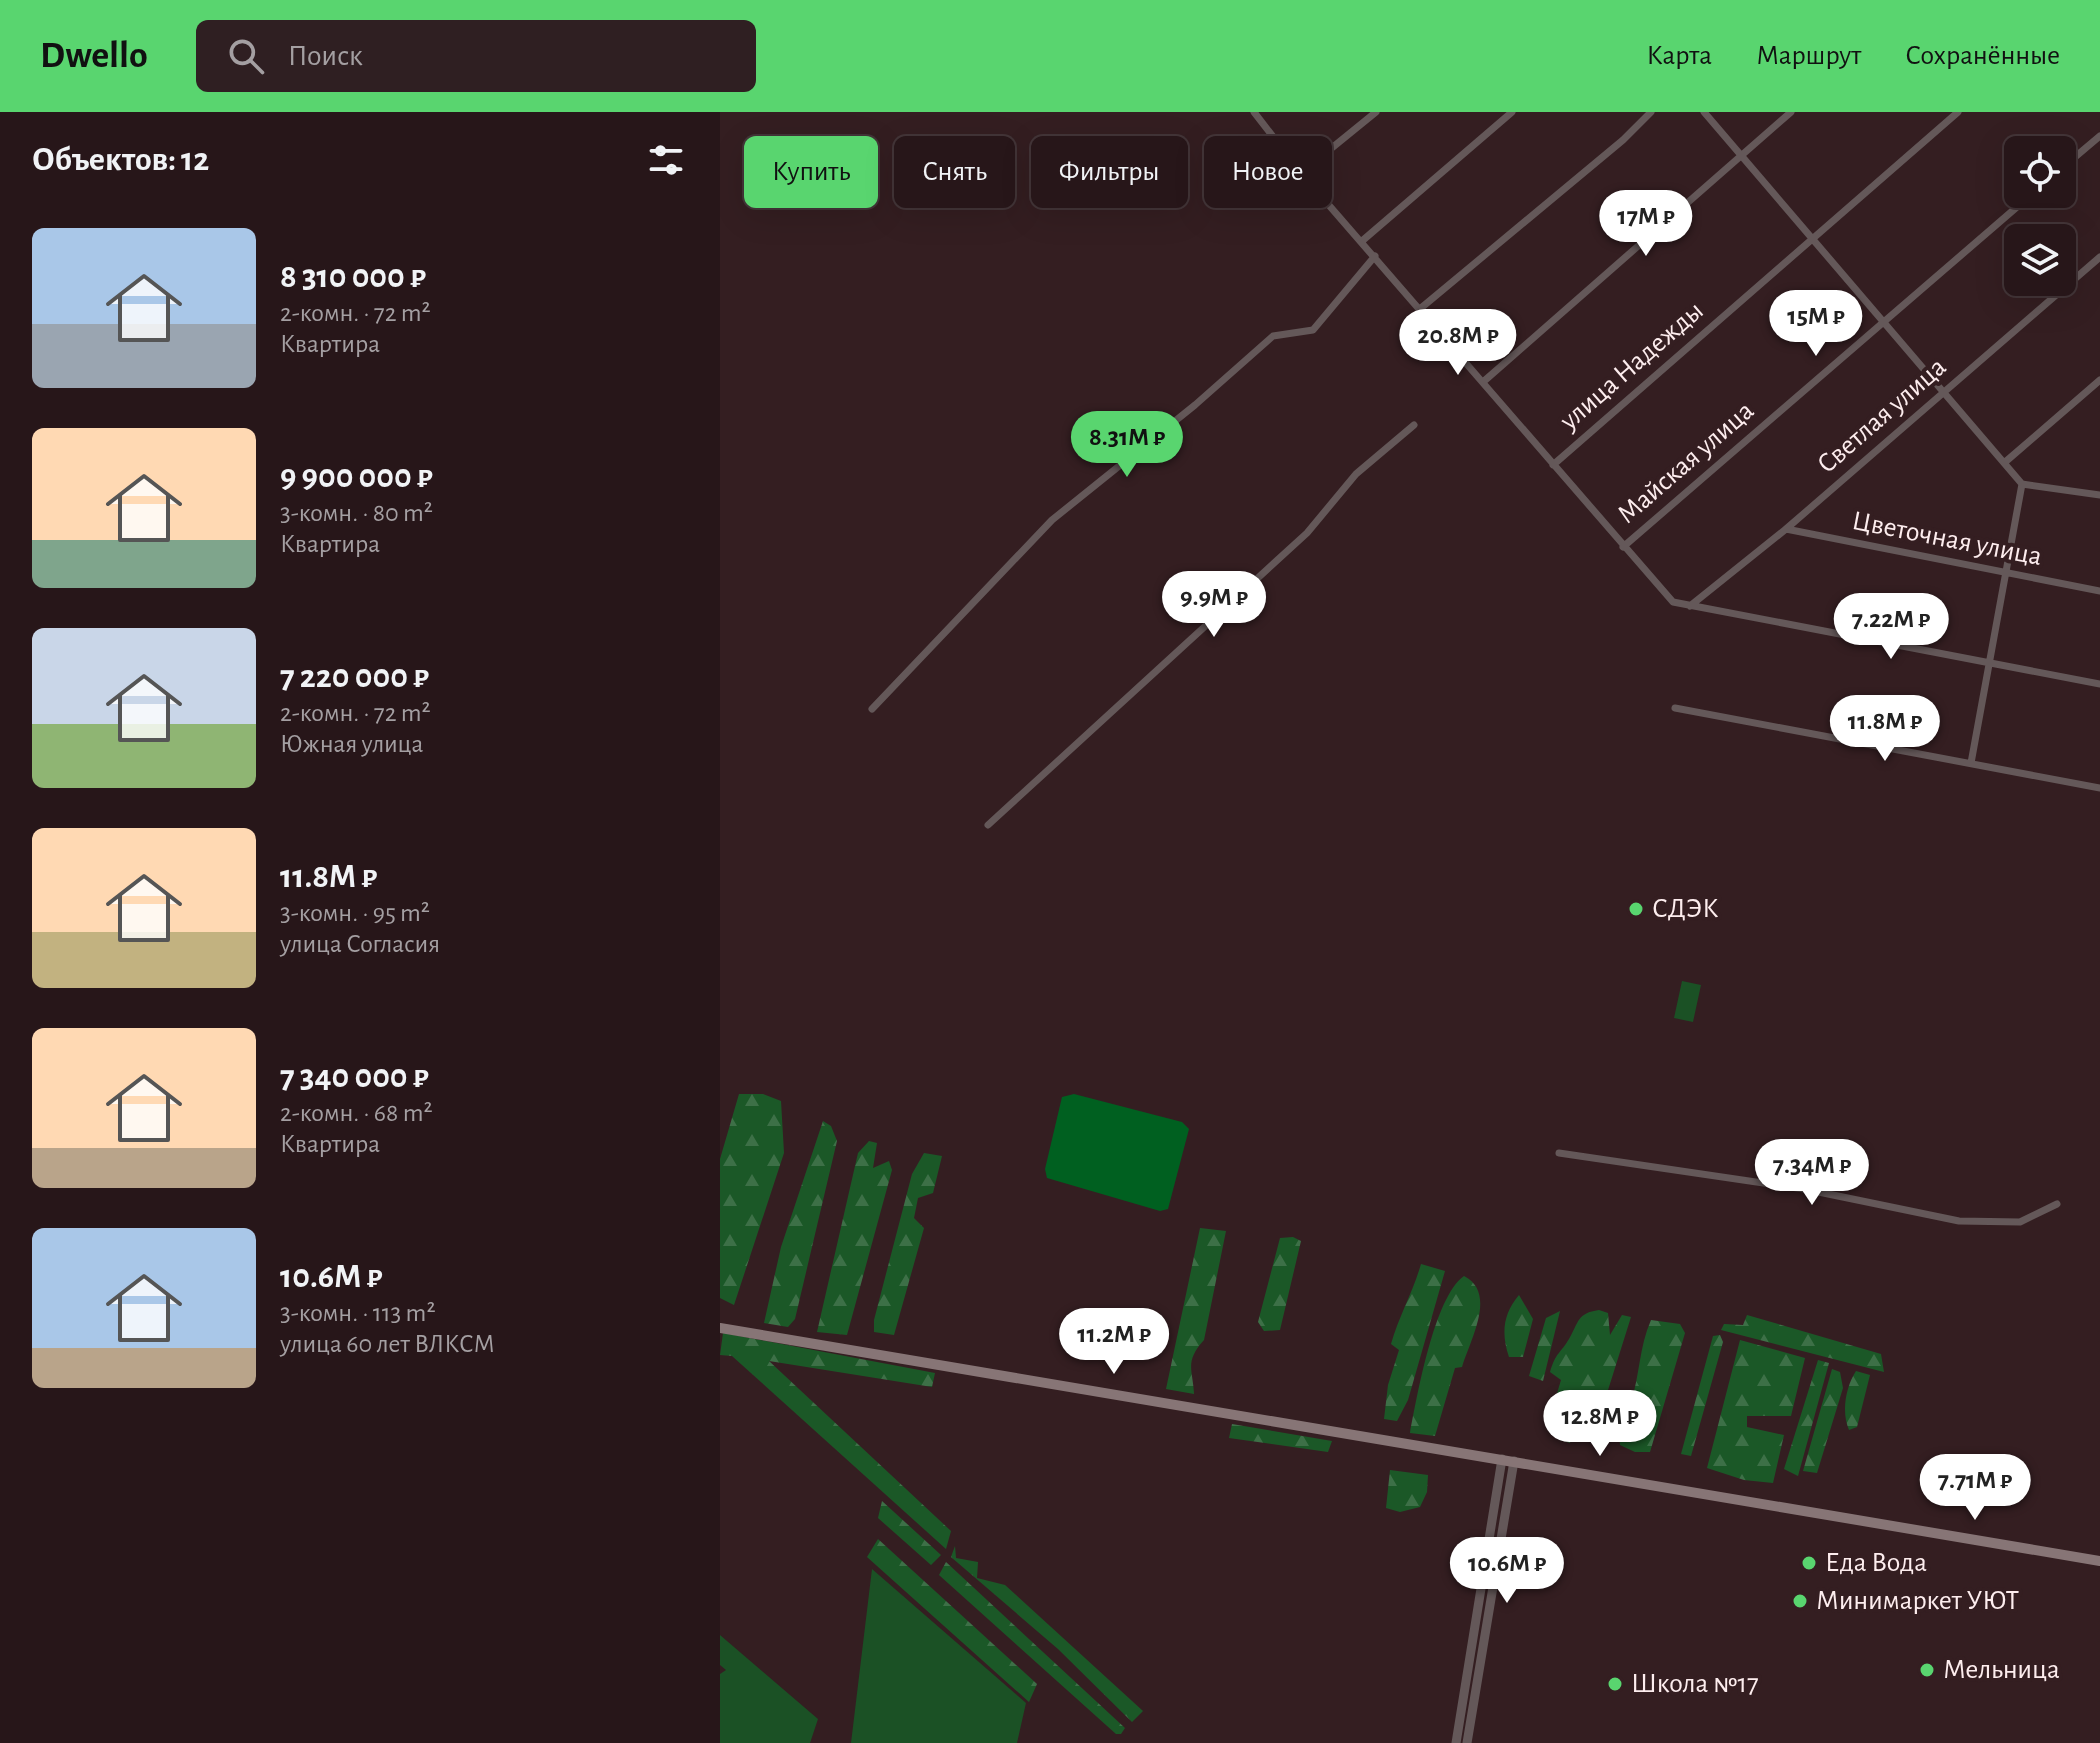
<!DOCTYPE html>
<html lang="ru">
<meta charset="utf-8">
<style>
:root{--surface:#271619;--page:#2f1f22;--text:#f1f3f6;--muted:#a49fa2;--line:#433538;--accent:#59d56f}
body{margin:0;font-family:"Alegreya Sans",sans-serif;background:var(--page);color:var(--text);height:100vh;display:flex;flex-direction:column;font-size:30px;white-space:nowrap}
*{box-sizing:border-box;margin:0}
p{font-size:26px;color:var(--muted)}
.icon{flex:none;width:44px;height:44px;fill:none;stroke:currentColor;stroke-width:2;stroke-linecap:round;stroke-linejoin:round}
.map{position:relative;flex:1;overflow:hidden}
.sheet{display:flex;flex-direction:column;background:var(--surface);width:720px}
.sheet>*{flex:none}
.hud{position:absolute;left:24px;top:24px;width:760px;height:72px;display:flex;gap:16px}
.fabs{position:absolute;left:1284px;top:24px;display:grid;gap:16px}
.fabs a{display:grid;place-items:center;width:72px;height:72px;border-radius:12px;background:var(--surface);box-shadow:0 8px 32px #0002,0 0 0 2px var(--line);font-size:40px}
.price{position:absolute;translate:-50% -68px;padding:0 18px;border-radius:28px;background:#fff;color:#222;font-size:26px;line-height:52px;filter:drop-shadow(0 2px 4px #0008)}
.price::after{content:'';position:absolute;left:50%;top:48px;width:24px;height:18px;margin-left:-12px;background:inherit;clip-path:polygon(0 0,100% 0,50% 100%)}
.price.selected{background:var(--accent);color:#111}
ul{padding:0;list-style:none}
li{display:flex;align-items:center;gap:24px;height:200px;padding:0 32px}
li span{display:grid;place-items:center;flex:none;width:224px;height:160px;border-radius:12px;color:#555}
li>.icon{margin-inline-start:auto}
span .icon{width:96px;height:96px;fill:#fffc;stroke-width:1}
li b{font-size:34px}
h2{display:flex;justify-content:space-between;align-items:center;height:96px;padding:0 32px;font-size:34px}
.tag{padding:0 28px;border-radius:12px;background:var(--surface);box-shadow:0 8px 32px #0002,0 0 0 2px var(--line);font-size:28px;line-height:72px}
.tag.selected{background:var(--accent);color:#111}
header{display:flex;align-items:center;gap:48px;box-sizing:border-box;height:112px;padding:0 40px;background:var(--accent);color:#111}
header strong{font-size:38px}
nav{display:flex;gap:44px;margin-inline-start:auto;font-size:28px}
.search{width:560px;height:72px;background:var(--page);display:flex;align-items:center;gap:20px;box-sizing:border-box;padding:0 28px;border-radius:12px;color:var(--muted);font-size:30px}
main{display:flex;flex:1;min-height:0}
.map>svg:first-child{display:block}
.green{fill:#1b5125}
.forest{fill:url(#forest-firs)}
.water{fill:#006020}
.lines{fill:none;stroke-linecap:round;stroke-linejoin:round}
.minor{stroke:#645859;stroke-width:7}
.tertiary{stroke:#645859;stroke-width:9}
.secondary{stroke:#877576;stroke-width:10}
.poi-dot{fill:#59d56f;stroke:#341e21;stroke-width:3}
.labels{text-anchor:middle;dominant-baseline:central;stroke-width:8;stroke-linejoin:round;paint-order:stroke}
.street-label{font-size:28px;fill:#fdedee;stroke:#341e21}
.poi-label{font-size:28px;fill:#fdedee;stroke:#341e21;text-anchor:start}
</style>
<header>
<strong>Dwello</strong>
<div class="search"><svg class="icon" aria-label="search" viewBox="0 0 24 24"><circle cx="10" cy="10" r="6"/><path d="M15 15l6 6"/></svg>Поиск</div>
<nav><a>Карта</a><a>Маршрут</a><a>Сохранённые</a></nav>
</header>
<main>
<section class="sheet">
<h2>Объектов: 12<svg class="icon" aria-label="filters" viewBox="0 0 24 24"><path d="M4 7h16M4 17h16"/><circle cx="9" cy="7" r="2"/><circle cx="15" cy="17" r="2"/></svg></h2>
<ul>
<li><span style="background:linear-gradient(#a9c7e8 60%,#9aa5b1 0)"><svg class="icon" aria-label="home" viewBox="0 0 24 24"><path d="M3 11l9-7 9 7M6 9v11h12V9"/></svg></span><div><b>8 310 000 ₽</b><p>2-комн. · 72 m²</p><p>Квартира</p></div></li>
<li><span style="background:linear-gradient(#ffd9b3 70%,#7fa58c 0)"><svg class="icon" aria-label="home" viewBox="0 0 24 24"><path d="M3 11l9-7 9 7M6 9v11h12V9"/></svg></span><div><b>9 900 000 ₽</b><p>3-комн. · 80 m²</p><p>Квартира</p></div></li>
<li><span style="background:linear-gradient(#c9d6e8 60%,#8fb573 0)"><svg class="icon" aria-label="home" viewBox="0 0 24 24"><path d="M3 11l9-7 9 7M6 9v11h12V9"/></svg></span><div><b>7 220 000 ₽</b><p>2-комн. · 72 m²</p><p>Южная улица</p></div></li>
<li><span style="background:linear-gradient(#ffd9b3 65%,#c2b280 0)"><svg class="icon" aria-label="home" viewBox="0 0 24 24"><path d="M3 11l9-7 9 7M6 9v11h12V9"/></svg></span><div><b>11.8M ₽</b><p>3-комн. · 95 m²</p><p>улица Согласия</p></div></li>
<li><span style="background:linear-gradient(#ffd9b3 75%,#b9a48a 0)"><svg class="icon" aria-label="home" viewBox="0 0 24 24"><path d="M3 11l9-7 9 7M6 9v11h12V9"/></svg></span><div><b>7 340 000 ₽</b><p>2-комн. · 68 m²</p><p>Квартира</p></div></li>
<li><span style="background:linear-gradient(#a9c7e8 75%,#b9a48a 0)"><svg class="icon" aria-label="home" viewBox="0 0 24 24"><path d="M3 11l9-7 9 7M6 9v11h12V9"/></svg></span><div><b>10.6M ₽</b><p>3-комн. · 113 m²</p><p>улица 60 лет ВЛКСМ</p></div></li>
</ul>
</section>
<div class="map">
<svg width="1380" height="1631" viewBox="0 0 1380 1631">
<defs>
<pattern id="forest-firs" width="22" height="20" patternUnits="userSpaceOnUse" patternTransform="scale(2)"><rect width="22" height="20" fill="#1b5827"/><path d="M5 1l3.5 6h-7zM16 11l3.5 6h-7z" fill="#3d7047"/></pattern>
</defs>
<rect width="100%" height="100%" fill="#341e21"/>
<path class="green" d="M962 869 981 873 973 910 954 906Z
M152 1457 306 1591 297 1631H131Z
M0 1523 98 1607 90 1631H0V1562L6 1558 0 1553Z"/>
<path class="forest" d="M19 982H43L61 989 64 1041 14 1193 0 1186V1047Z
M103 1009 111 1014 117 1029 75 1207 68 1215 44 1211 61 1135Z
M149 1029 157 1031 153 1056 169 1049 172 1058 127 1223 97 1220 138 1041Z
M204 1041 222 1044 213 1081 198 1086 194 1106 204 1116 174 1223 154 1220V1208L192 1062Z
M480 1116 506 1119 484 1228C464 1250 473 1258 474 1282L446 1277Z
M573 1125 581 1129 560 1218 544 1219 538 1210 560 1126Z
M701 1152 725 1159 688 1288 677 1309 664 1307 668 1273 679 1238 671 1232C679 1204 693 1180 701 1152Z
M744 1164C777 1181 751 1226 742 1255L735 1256 715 1324 690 1321C697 1285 714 1185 744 1164Z
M799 1183 813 1207 803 1245H789C781 1221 783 1202 799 1183Z
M879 1198 888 1201 890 1223 902 1203 911 1205 872 1329 862 1326 871 1294 863 1291 850 1331 840 1328 838 1316 829 1308 841 1268 830 1260C836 1240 840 1242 849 1227 859 1210 857 1201 879 1198Z
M840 1199 823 1269 809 1264 826 1206Z
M1027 1203 1161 1242 1164 1260 1001 1218 1004 1212 1023 1213Z
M931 1208 960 1212 965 1221 930 1340H915L900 1333C898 1315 907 1307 911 1290 920 1263 919 1235 931 1208Z
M3 1221 215 1261 212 1275 49 1249 231 1419 226 1437 12 1244 0 1243Z
M1000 1223 1003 1230 971 1344 961 1342 993 1224Z
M1020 1228 1085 1246 1071 1304H1027V1315L1064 1323 1053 1371 1024 1368 987 1356Z
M1098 1248 1109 1251 1078 1364 1064 1357Z
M1112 1257 1120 1260 1123 1276 1097 1361 1083 1359Z
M1136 1259 1150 1263 1137 1315 1129 1318C1121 1300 1126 1274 1136 1259Z
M512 1312 612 1329 608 1340 509 1326Z
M670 1358 708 1363 707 1380 700 1395 680 1400 666 1396Z
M162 1389 221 1443 211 1453 158 1406Z
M158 1427 317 1572 309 1590 147 1445Z
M235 1434 236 1446 258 1450 257 1466 285 1473 423 1599 412 1610 338 1537 231 1445Z
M226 1450 405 1616 401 1622H396L219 1463Z"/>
<path class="water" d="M354 982 462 1010 469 1017 448 1097 440 1099 327 1066 325 1057 342 985Z"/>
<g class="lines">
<path class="minor" d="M534 0 581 61 953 490 1380 572
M984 0 1302 372 1380 383
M1342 56 1380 24
M581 61 656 0
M642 129 792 0
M701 196 903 28 931 0
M763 270 1071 0
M1284 351 1380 268
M833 353 1238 0
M1066 417 1380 479
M903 435 1312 82
M970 494 1066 417 1380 145
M955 596 1380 676
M152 597 332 408 475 293 553 224 593 218 655 144
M1251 651 1302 372
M268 713 587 421 636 362 694 313
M839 1041 1084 1077 1239 1109 1300 1110 1337 1092"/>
<path class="tertiary" d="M736 1631 782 1347
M747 1631 794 1349"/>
<path class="secondary" d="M0 1216 1380 1449"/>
</g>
<g class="poi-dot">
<circle cx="916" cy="797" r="8"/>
<circle cx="1089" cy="1451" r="8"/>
<circle cx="1080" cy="1489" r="8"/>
<circle cx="1207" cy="1558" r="8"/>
<circle cx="895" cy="1572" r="8"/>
</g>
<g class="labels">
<g class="street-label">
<text transform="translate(912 254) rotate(-41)">улица Надежды</text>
<text transform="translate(1162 304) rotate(-41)">Светлая улица</text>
<text transform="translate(966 351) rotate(-41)">Майская улица</text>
<text transform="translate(1227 427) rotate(11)">Цветочная улица</text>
</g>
<g class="poi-label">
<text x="932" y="797">СДЭК</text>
<text x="1105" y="1451">Еда Вода</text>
<text x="1096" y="1489">Минимаркет УЮТ</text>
<text x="1223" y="1558">Мельница</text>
<text x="911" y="1572">Школа №17</text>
</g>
</g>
</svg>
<div class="fabs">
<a><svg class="icon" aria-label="locate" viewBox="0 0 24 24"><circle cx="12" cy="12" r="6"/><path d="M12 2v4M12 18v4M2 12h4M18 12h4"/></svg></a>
<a><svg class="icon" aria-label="layers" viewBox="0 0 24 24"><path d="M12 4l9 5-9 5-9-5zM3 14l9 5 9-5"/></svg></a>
</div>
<b class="price" style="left:926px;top:146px">17M ₽</b>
<b class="price" style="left:1096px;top:246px">15M ₽</b>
<b class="price" style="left:738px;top:265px">20.8M ₽</b>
<b class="price selected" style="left:407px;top:367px">8.31M ₽</b>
<b class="price" style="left:494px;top:527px">9.9M ₽</b>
<b class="price" style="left:1171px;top:549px">7.22M ₽</b>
<b class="price" style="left:1165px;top:651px">11.8M ₽</b>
<b class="price" style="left:1092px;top:1095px">7.34M ₽</b>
<b class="price" style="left:394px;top:1264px">11.2M ₽</b>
<b class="price" style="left:880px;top:1346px">12.8M ₽</b>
<b class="price" style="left:1255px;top:1410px">7.71M ₽</b>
<b class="price" style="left:787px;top:1493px">10.6M ₽</b>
<div class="hud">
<a class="tag selected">Купить</a>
<a class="tag">Снять</a>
<a class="tag">Фильтры</a>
<a class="tag">Новое</a>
</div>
</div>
</main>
